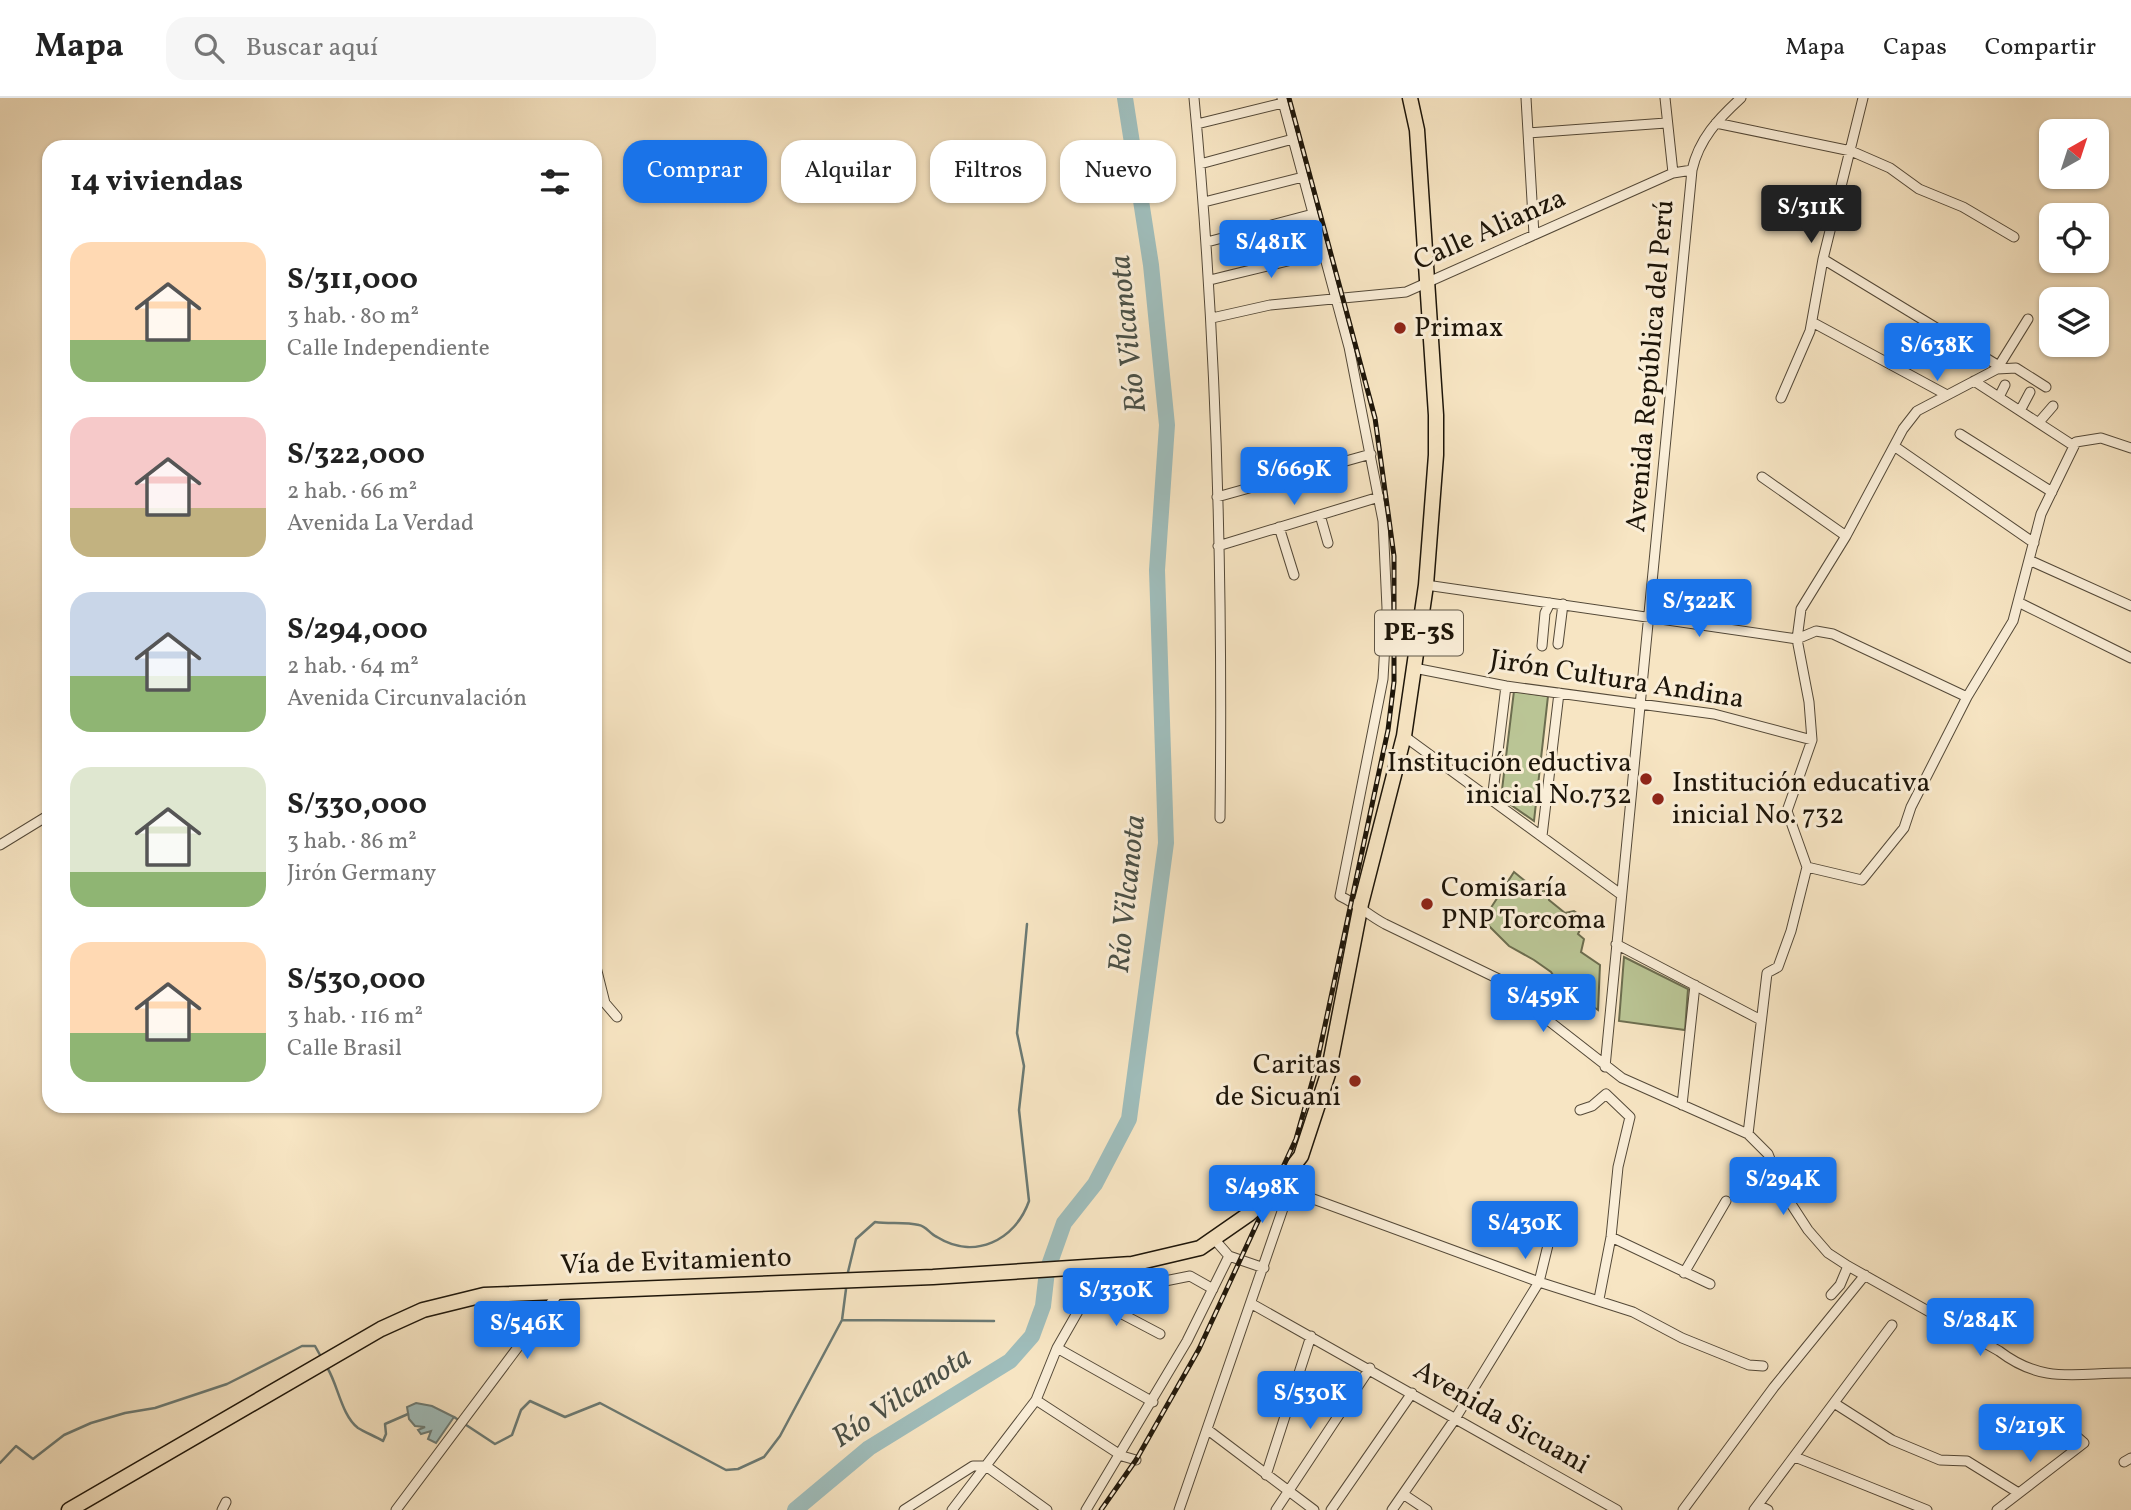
<!DOCTYPE html>
<html lang="es">
<meta charset="utf-8">
<style>
:root{--surface:#fff;--page:#f6f6f6;--text:#222;--muted:#767676;--line:#e0e0e0;--accent:#1a73e8}
body{margin:0;font-family:Vollkorn,serif;background:var(--page);color:var(--text);height:100vh;display:flex;flex-direction:column;font-size:26px;white-space:nowrap}
*{box-sizing:border-box;margin:0}
p{font-size:23px;color:var(--muted)}
.icon{flex:none;width:38px;height:38px;fill:none;stroke:currentColor;stroke-width:2;stroke-linecap:round;stroke-linejoin:round}
.map{position:relative;flex:1;overflow:hidden}
.details{position:absolute;left:42px;top:42px;width:560px;height:973px;display:flex;flex-direction:column;background:var(--surface);border-radius:21px;box-shadow:0 2px 5px #0004}
.details>*{flex:none}
.guide{position:absolute;left:623px;top:42px;width:665px;height:63px;display:flex;gap:14px}
.needle{width:46px;rotate:39deg}
.tools{position:absolute;left:2039px;top:21px;display:grid;gap:14px}
.tools a{display:grid;place-items:center;width:70px;height:70px;border-radius:14px;background:var(--surface);box-shadow:0 2px 5px #0004;font-size:35px}
.price{position:absolute;translate:-50% -60px;padding:0 16px;border-radius:7px;background:var(--accent);color:#fff;font-size:23px;line-height:46px;filter:drop-shadow(0 2px 4px #0008)}
.price::after{content:'';position:absolute;left:50%;top:42px;width:21px;height:16px;margin-left:-10px;background:inherit;clip-path:polygon(0 0,100% 0,50% 100%)}
.price.active{background:#222;color:#fff}
ul{padding:0;list-style:none}
li{display:flex;align-items:center;gap:21px;height:175px;padding:0 28px}
li span{display:grid;place-items:center;flex:none;width:196px;height:140px;border-radius:21px;color:#555}
li>.icon{margin-inline-start:auto}
span .icon{width:84px;height:84px;fill:#fffc;stroke-width:1}
li b{font-size:30px}
h2{display:flex;justify-content:space-between;align-items:center;height:84px;padding:0 28px;font-size:30px}
.chip{padding:0 24px;border-radius:21px;background:var(--surface);box-shadow:0 2px 5px #0004;font-size:24px;line-height:63px}
.chip.active{background:var(--accent);color:#fff}
header{display:flex;align-items:center;gap:42px;box-sizing:border-box;height:98px;padding:0 35px;background:var(--surface);border-bottom:2px solid var(--line)}
header strong{font-size:33px}
nav{display:flex;gap:38px;margin-inline-start:auto;font-size:24px}
.search{width:490px;height:63px;background:var(--page);display:flex;align-items:center;gap:18px;box-sizing:border-box;padding:0 24px;border-radius:21px;color:var(--muted);font-size:26px}
.map>svg:first-child{display:block}
.green{fill:#bac595;stroke:#6c6d4f;stroke-width:2}
.water{fill:#9fbdbb;stroke:#6b7a74;stroke-width:2}
.lines{fill:none;stroke-linecap:round;stroke-linejoin:round}
.stream{stroke:#6b7a74;stroke-width:2.5}
.river{stroke:#9fbdbb;stroke-width:16}
.minor-casing{stroke:#544938;stroke-width:11}
.highway-casing{stroke:#1d1509;stroke-width:17}
.minor{stroke:#faeed8;stroke-width:9}
.highway{stroke:#f7e5c3;stroke-width:14}
.rail-casing{stroke:#1d1509;stroke-width:5}
.rail{stroke:#faeed8;stroke-width:2.5;stroke-dasharray:8;stroke-linecap:butt}
.poi-dot{fill:#8f2418;stroke:#faeed8;stroke-width:2.5}
.labels{text-anchor:middle;dominant-baseline:central;stroke-width:6;stroke-linejoin:round;paint-order:stroke}
.shield{fill:#faeed8;stroke:#5f5647;stroke-width:2}
.shield-label{font-size:26px;font-weight:bold;fill:#1d1509}
.street-label{font-size:28px;fill:#1d1509;stroke:#faeed8}
.poi-label{font-size:28px;fill:#1d1509;stroke:#faeed8;text-anchor:start}
.water-label{font-size:30px;font-style:italic;fill:#4a5047;stroke:#faeed8}
</style>
<header>
<strong>Mapa</strong>
<div class="search"><svg class="icon" aria-label="search" viewBox="0 0 24 24"><circle cx="10" cy="10" r="6"/><path d="M15 15l6 6"/></svg>Buscar aquí</div>
<nav><a>Mapa</a><a>Capas</a><a>Compartir</a></nav>
</header>
<div class="map">
<svg width="2131" height="1412" viewBox="0 0 2131 1412">
<rect width="100%" height="100%" fill="#f7e5c3"/>
<filter id="stains"><feTurbulence type="fractalNoise" baseFrequency=".00286" numOctaves="4"/><feColorMatrix values="0 0 0 0 .2 0 0 0 0 .09 0 0 0 0 .02 0 0 0 .5 -.17"/></filter>
<radialGradient id="worn" r=".72"><stop offset=".6" stop-color="#630" stop-opacity="0"/><stop offset="1" stop-color="#630" stop-opacity=".3"/></radialGradient>
<path class="green" d="M1514 593 1548 598 1534 723 1501 700Z
M1514 774 1540 795 1543 792 1549 797V802L1565 815 1574 813 1585 821 1578 836 1584 841 1581 854 1600 867 1598 912 1557 883 1551 874 1534 862 1509 848 1483 822Z
M1624 859 1688 891 1685 932 1619 923Z"/>
<path class="water" d="M416 1305 432 1308 454 1319 436 1345 428 1341 431 1333 421 1336 418 1332 425 1329 415 1328 409 1321 407 1309Z"/>
<g class="lines">
<path class="stream" d="M848 1174 856 1141 875 1124C889 1126 905 1124 919 1127 926 1128 930 1136 937 1139 974 1162 1015 1143 1029 1103L1019 1012 1024 968 1017 935 1027 826
M842 1222 994 1223
M328 1271C338 1288 342 1318 358 1330 366 1335 375 1338 383 1343L386 1336 385 1326 408 1316
M454 1319 495 1346 512 1337 521 1312 530 1303 565 1319 600 1305 726 1372 738 1371 764 1359 780 1338 842 1222 846 1191
M0 1365 16 1348 33 1361 64 1337 91 1325 125 1315 155 1310 227 1286 302 1248H315L320 1257"/>
<path class="river" d="M795 1412 869 1350 1010 1263 1032 1238 1043 1208 1047 1173 1064 1125 1095 1086 1129 1021 1166 745 1157 472 1167 327 1151 167 1125 0"/>
<defs>
<path id="minor" d="M1194 0C1217 239 1223 480 1220 720
M1282 0 1349 249 1383 423 1387 510 1383 581 1340 798C1359 807 1368 817 1385 826L1507 885 1527 898 1549 923 1622 980 1748 1036 1768 1056 1782 1092 1808 1132 1828 1155 1848 1168 1999 1253C2045 1288 2078 1274 2131 1275
M1526 0 1534 137
M1665 0 1673 75
M1716 25 1851 53 1890 70 1919 91 1963 109 2014 139
M1197 26 1283 5
M1528 35 1666 25
M1200 66 1293 41
M1204 104 1303 79
M1207 144 1313 116
M1823 161 1999 268
M1210 182 1324 154
M1212 220 1270 207 1406 194 1673 75 1692 72
M1812 224 1947 297
M1997 271 2016 270 2046 289
M1974 283 2074 348
M2000 297 2005 287
M1781 300 1810 233 1823 161 1863 0
M2021 311 2030 294
M2040 323 2053 308
M1960 336 2052 394
M1894 348 2034 445
M1762 379 1846 438
M1217 399 1371 356
M1320 417 1328 445
M1279 429 1294 477
M1218 448 1379 399
M2029 462 2131 508
M1426 487 1797 541 1816 533 1833 536 1967 599
M2018 504 2131 560
M1558 546 1563 506
M1542 548 1545 515 1550 505
M1414 570 1506 588 1714 616 1812 642
M1404 638 1619 795
M1492 702 1506 588
M1542 738 1559 595
M0 747 49 717
M1807 769 1862 782 1904 730 1911 709 1967 599 2013 523 2041 416 2076 344 2101 340 2131 350
M1616 846 1759 921
M595 865 605 905 617 919
M1605 969 1692 72C1699 41 1718 21 1741 0
M1682 1007 1695 887
M1580 1012 1592 1008 1606 996 1630 1019 1618 1069 1611 1139 1599 1201
M1748 1036 1767 875 1778 869 1791 833 1807 769 1787 713 1812 642 1809 604 1797 541 1801 511 1846 438 1903 331 1917 313 1997 271 2028 221
M1278 1088 1539 1184 1633 1214 1682 1240 1734 1261 1749 1267 1763 1268
M1611 1139 1710 1186
M1215 1142 1229 1158
M1684 1175 1726 1103
M1086 1197 1160 1236
M1831 1197 1840 1187 1848 1168
M1252 1206 1617 1412
M1057 1250 1153 1304
M1036 1302 1122 1358 1136 1362
M1834 1305 1892 1342 1940 1362 1967 1363 2017 1394
M1208 1332 1314 1412
M1795 1359 1927 1412
M2124 1364 2131 1360
M986 1368 1047 1412
M1266 1377 1311 1238
M1403 1396 1427 1412
M1758 1407 1768 1412
M222 1412 226 1404
M396 1412 560 1193
M904 1412 973 1368H986
M952 1412 1036 1302 1057 1250 1089 1194 1096 1191 1135 1189 1190 1178 1213 1191
M1086 1412 1187 1243 1229 1158 1264 1170
M1179 1412 1297 1070
M1276 1412 1370 1270
M1331 1412 1412 1295
M1392 1412 1455 1321 1539 1184 1549 1143
M1683 1412 1774 1289 1865 1177
M1754 1412 1892 1227
M1997 1412 2084 1345 2046 1312"/>
<path id="highway" d="M69 1412 381 1231 423 1212 484 1197 933 1179 1132 1166 1200 1150 1249 1116 1273 1094 1301 1058 1328 976 1361 806 1404 638 1426 487 1436 357V317L1417 32 1410 0"/>
</defs>
<use href="#minor" class="minor-casing"/>
<use href="#highway" class="highway-casing"/>
<use href="#minor" class="minor"/>
<use href="#highway" class="highway"/>
<defs>
<path id="rail" d="M1101 1412 1136 1362 1199 1251 1296 1041 1315 974 1388 632 1394 584V458L1375 320 1289 0"/>
</defs>
<use href="#rail" class="rail-casing"/>
<use href="#rail" class="rail"/>
</g>
<g class="poi-dot">
<circle cx="1400" cy="230" r="7"/>
<circle cx="1646" cy="681" r="7"/>
<circle cx="1658" cy="701" r="7"/>
<circle cx="1427" cy="806" r="7"/>
<circle cx="1355" cy="983" r="7"/>
</g>
<g class="labels">
<rect class="shield" x="1375" y="512.5" width="88" height="45" rx="5"/>
<g class="shield-label">
<text x="1419" y="535">PE-3S</text>
</g>
<g class="street-label">
<text transform="translate(1490 132) rotate(-24)">Calle Alianza</text>
<text transform="translate(1651 268) rotate(-85)">Avenida República del Perú</text>
<text transform="translate(1617 582) rotate(9)">Jirón Cultura Andina</text>
<text transform="translate(676 1164) rotate(-2)">Vía de Evitamiento</text>
<text transform="translate(1501 1320) rotate(30)">Avenida Sicuani</text>
</g>
<g class="poi-label">
<text x="1414" y="230">Primax</text>
<text x="1632" y="665" text-anchor="end">Institución eductiva<tspan x="1632" dy="32">inicial No.732</tspan></text>
<text x="1672" y="685">Institución educativa<tspan x="1672" dy="32">inicial No. 732</tspan></text>
<text x="1441" y="790">Comisaría<tspan x="1441" dy="32">PNP Torcoma</tspan></text>
<text x="1341" y="967" text-anchor="end">Caritas<tspan x="1341" dy="32">de Sicuani</tspan></text>
</g>
<g class="water-label">
<text transform="translate(1129 236) rotate(-96)">Río Vilcanota</text>
<text transform="translate(1128 796) rotate(-84)">Río Vilcanota</text>
<text transform="translate(902 1300) rotate(-33)">Río Vilcanota</text>
</g>
</g>
<rect width="100%" height="100%" filter="url(#stains)"/>
<rect width="100%" height="100%" fill="url(#worn)"/>
</svg>
<div class="tools">
<a><svg class="needle" viewBox="-14 -14 28 28"><path d="M0-13l5 13h-10z" fill="#e53935"/><path d="M0 13l5-13h-10z" fill="#767676"/></svg></a>
<a><svg class="icon" aria-label="locate" viewBox="0 0 24 24"><circle cx="12" cy="12" r="6"/><path d="M12 2v4M12 18v4M2 12h4M18 12h4"/></svg></a>
<a><svg class="icon" aria-label="layers" viewBox="0 0 24 24"><path d="M12 4l9 5-9 5-9-5zM3 14l9 5 9-5"/></svg></a>
</div>
<b class="price active" style="left:1811px;top:147px">S/311K</b>
<b class="price" style="left:1271px;top:182px">S/481K</b>
<b class="price" style="left:1937px;top:285px">S/638K</b>
<b class="price" style="left:1294px;top:409px">S/669K</b>
<b class="price" style="left:1699px;top:541px">S/322K</b>
<b class="price" style="left:1543px;top:936px">S/459K</b>
<b class="price" style="left:1783px;top:1119px">S/294K</b>
<b class="price" style="left:1262px;top:1127px">S/498K</b>
<b class="price" style="left:1525px;top:1163px">S/430K</b>
<b class="price" style="left:1116px;top:1230px">S/330K</b>
<b class="price" style="left:1980px;top:1260px">S/284K</b>
<b class="price" style="left:527px;top:1263px">S/546K</b>
<b class="price" style="left:1310px;top:1333px">S/530K</b>
<b class="price" style="left:2030px;top:1366px">S/219K</b>
<div class="guide">
<a class="chip active">Comprar</a>
<a class="chip">Alquilar</a>
<a class="chip">Filtros</a>
<a class="chip">Nuevo</a>
</div>
<section class="details">
<h2>14 viviendas<svg class="icon" aria-label="filters" viewBox="0 0 24 24"><path d="M4 7h16M4 17h16"/><circle cx="9" cy="7" r="2"/><circle cx="15" cy="17" r="2"/></svg></h2>
<ul>
<li><span style="background:linear-gradient(#ffd9b3 70%,#8fb573 0)"><svg class="icon" aria-label="home" viewBox="0 0 24 24"><path d="M3 11l9-7 9 7M6 9v11h12V9"/></svg></span><div><b>S/311,000</b><p>3 hab. · 80 m²</p><p>Calle Independiente</p></div></li>
<li><span style="background:linear-gradient(#f6c9c9 65%,#c2b280 0)"><svg class="icon" aria-label="home" viewBox="0 0 24 24"><path d="M3 11l9-7 9 7M6 9v11h12V9"/></svg></span><div><b>S/322,000</b><p>2 hab. · 66 m²</p><p>Avenida La Verdad</p></div></li>
<li><span style="background:linear-gradient(#c9d6e8 60%,#8fb573 0)"><svg class="icon" aria-label="home" viewBox="0 0 24 24"><path d="M3 11l9-7 9 7M6 9v11h12V9"/></svg></span><div><b>S/294,000</b><p>2 hab. · 64 m²</p><p>Avenida Circunvalación</p></div></li>
<li><span style="background:linear-gradient(#dfe7d0 75%,#8fb573 0)"><svg class="icon" aria-label="home" viewBox="0 0 24 24"><path d="M3 11l9-7 9 7M6 9v11h12V9"/></svg></span><div><b>S/330,000</b><p>3 hab. · 86 m²</p><p>Jirón Germany</p></div></li>
<li><span style="background:linear-gradient(#ffd9b3 65%,#8fb573 0)"><svg class="icon" aria-label="home" viewBox="0 0 24 24"><path d="M3 11l9-7 9 7M6 9v11h12V9"/></svg></span><div><b>S/530,000</b><p>3 hab. · 116 m²</p><p>Calle Brasil</p></div></li>
</ul>
</section>
</div>
